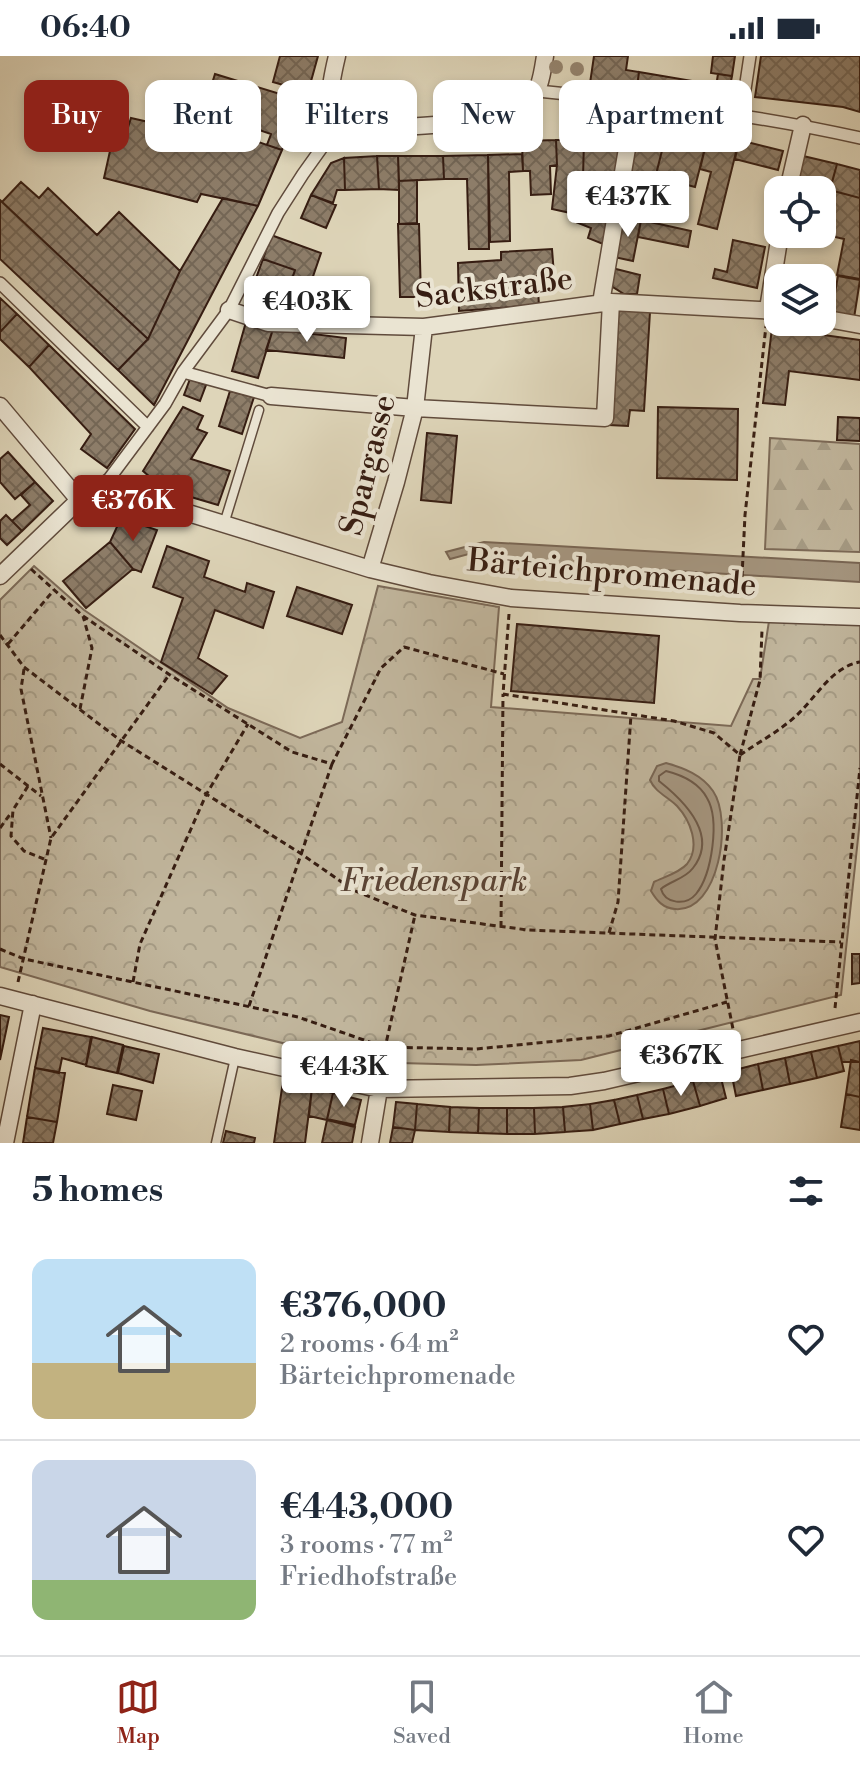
<!DOCTYPE html>
<meta charset="utf-8">
<style>
:root{--surface:#fff;--page:#f6f6f7;--text:#1f2937;--muted:#747a83;--line:#e0e1e3;--accent:#8f2418}
body{margin:0;font-family:"Libre Bodoni",serif;background:var(--page);color:var(--text);height:100vh;display:flex;flex-direction:column;font-size:30px;white-space:nowrap}
*{box-sizing:border-box;margin:0}
p{font-size:26px;color:var(--muted)}
.icon{flex:none;width:44px;height:44px;fill:none;stroke:currentColor;stroke-width:2;stroke-linecap:round;stroke-linejoin:round}
.map{position:relative;height:1087px;overflow:hidden}
.side{display:flex;flex-direction:column;background:var(--surface);flex:1}
.side>*{flex:none}
.top-card{position:absolute;left:24px;top:24px;width:812px;height:72px;display:flex;gap:16px}
.fabs{position:absolute;left:764px;top:120px;display:grid;gap:16px}
.fabs a{display:grid;place-items:center;width:72px;height:72px;border-radius:16px;background:var(--surface);box-shadow:0 4px 12px #0003;font-size:40px}
.price{position:absolute;translate:-50% -68px;padding:0 18px;border-radius:8px;background:#fff;color:#222;font-size:26px;line-height:52px;filter:drop-shadow(0 2px 4px #0008)}
.price::after{content:'';position:absolute;left:50%;top:48px;width:24px;height:18px;margin-left:-12px;background:inherit;clip-path:polygon(0 0,100% 0,50% 100%)}
.price.on{background:var(--accent);color:#fff}
ul{padding:0;list-style:none}
li{display:flex;align-items:center;gap:24px;height:200px;padding:0 32px}
li+li{border-top:2px solid var(--line)}
li span{display:grid;place-items:center;flex:none;width:224px;height:160px;border-radius:16px;color:#555}
li>.icon{margin-inline-start:auto}
span .icon{width:96px;height:96px;fill:#fffc;stroke-width:1}
li b{font-size:34px}
h2{display:flex;justify-content:space-between;align-items:center;height:96px;padding:0 32px;font-size:34px}
.pill{padding:0 28px;border-radius:16px;background:var(--surface);box-shadow:0 4px 12px #0003;font-size:28px;line-height:72px}
.pill.on{background:var(--accent);color:#fff}
.status{display:flex;justify-content:space-between;align-items:center;height:56px;padding:0 40px;background:var(--surface);direction:ltr}
.status svg{height:22px;fill:currentColor}
.menu{display:flex;justify-content:space-around;align-items:center;height:112px;border-top:2px solid var(--line);background:var(--surface);font-size:22px;color:var(--muted)}
.menu a{display:grid;justify-items:center;gap:4px}
.menu .on{color:var(--accent)}
.map>svg:first-child{display:block}
.forest{fill:url(#forest-firs);stroke:#7c6a58;stroke-width:2}
.park{fill:url(#park-crowns);stroke:#7c6a58;stroke-width:2}
.water{fill:#a59680;stroke:#796654;stroke-width:2}
.lines{fill:none;stroke-linecap:round;stroke-linejoin:round}
.shore{stroke:#6e5a49;stroke-width:2}
.building{fill:url(#building-cross-hatch);stroke:#361d12;stroke-width:2}
.service-casing{stroke:#604b3c;stroke-width:11}
.pedestrian-casing{stroke:#604b3c;stroke-width:14}
.minor-casing{stroke:#604b3c;stroke-width:19}
.path{stroke:#361d12;stroke-width:3;stroke-dasharray:6 4;stroke-linecap:butt}
.service{stroke:#eae4d2;stroke-width:8}
.pedestrian{stroke:#eae4d2;stroke-width:11}
.minor{stroke:#eae4d2;stroke-width:16}
.tree{fill:#958570}
.labels{text-anchor:middle;dominant-baseline:central;stroke-width:8;stroke-linejoin:round;paint-order:stroke}
.street-label{font-size:32px;fill:#361d12;stroke:#eae4d2}
.park-label{font-size:32px;font-style:italic;fill:#594335;stroke:#eae4d2}
</style>
<div class="status"><b>06:40</b><svg viewBox="0 0 49 12"><path d="M0 12V9h3v3zM5 12V6h3v6zM10 12V3h3v9zM15 12V0h3v12zM26 1h20v11H26zM47 4h2v5h-2z"/></svg></div>
<div class="map">
<svg width="860" height="1087" viewBox="0 0 860 1087">
<defs>
<pattern id="forest-firs" width="22" height="20" patternUnits="userSpaceOnUse" patternTransform="scale(2)"><rect width="22" height="20" fill="#c1b69d"/><path d="M5 1l3.5 6h-7zM16 11l3.5 6h-7z" fill="#a69c86"/></pattern>
<pattern id="park-crowns" width="20" height="18" patternUnits="userSpaceOnUse" patternTransform="scale(2)"><rect width="20" height="18" fill="#c1b69d"/><path d="M2 6a3 3 0 1 1 6 0M12 15a3 3 0 1 1 6 0" fill="none" stroke="#a69c86"/></pattern>
<pattern id="building-cross-hatch" width="8" height="8" patternUnits="userSpaceOnUse" patternTransform="scale(2)"><rect width="8" height="8" fill="#8d7d69"/><path d="M0 0l8 8M0 8l8-8" fill="none" stroke="#746655"/></pattern>
</defs>
<rect width="100%" height="100%" fill="#ded5b9"/>
<filter id="stains"><feTurbulence type="fractalNoise" baseFrequency=".0025" numOctaves="4"/><feColorMatrix values="0 0 0 0 .2 0 0 0 0 .09 0 0 0 0 .02 0 0 0 .5 -.17"/></filter>
<radialGradient id="worn" r=".72"><stop offset=".6" stop-color="#630" stop-opacity="0"/><stop offset="1" stop-color="#630" stop-opacity=".3"/></radialGradient>
<path class="forest" d="M770 382 860 388V496L765 493Z"/>
<path class="park" d="M34 510 84 554 228 652 300 682 342 666 378 530 499 551 491 651 731 670 753 623H760L769 565 860 569V764L841 939 581 1004 476 1009 361 1006 150 955 0 911V544Z"/>
<path class="water" d="M484 486 860 507V526L483 503 476 496 450 503 446 496Z
M666 707C684 712 702 719 713 735 733 764 719 857 675 853 663 852 657 845 651 835L654 826C664 821 679 817 687 808 701 790 690 764 677 750 668 741 655 736 650 724L657 710Z"/>
<g class="lines">
<path class="shore" d="M666 715C682 719 699 727 707 742 720 764 712 818 696 838 686 850 665 848 661 833 670 825 685 823 693 812 719 779 683 744 659 725V720Z"/>
</g>
<path class="building" d="M280 0H318L308 36 273 26Z
M594 0H628L626 14 639 16 636 38 589 34Z
M713 0H735L732 20 711 17Z
M761 0H860V56L843 51 755 41Z
M639 16 716 29 712 51 636 38Z
M215 18 306 46 293 85 286 83 282 94 267 89 271 78 248 70 255 50 209 37Z
M718 18 732 20 728 40 715 37Z
M640 61 669 67 649 146 627 142Z
M131 62 197 77 200 66 282 94 258 150 201 138 197 146 104 122 114 77 125 81Z
M669 67 709 76 695 131 676 126 668 159 647 154Z
M709 76 739 84 717 173 698 168 711 116 700 113Z
M556 84H584L583 122 575 158 552 153 557 109Z
M556 84 557 109 550 110 551 138 531 139 530 115H523L522 85Z
M584 84 622 86 613 155 603 188 588 182 591 172 573 165 581 135 602 141V125L583 122Z
M739 84 783 95 778 114 735 103Z
M522 98 523 115 509 116 510 185 490 186 488 99Z
M488 99 489 193H469L467 123H444L443 100Z
M799 99 837 108 832 126 817 122 815 134H790Z
M377 100 379 133 345 134 344 102Z
M377 100H398L399 134 379 133Z
M398 100H443L444 123 399 125Z
M344 102 345 134H337L333 147 311 139 331 107Z
M837 108 860 114V142L830 134Z
M417 124V167L399 168V125Z
M21 126 39 142 48 132 97 179 119 156 180 215 148 283 2 146Z
M830 134 860 142V223L837 219 844 183 822 178V157H824Z
M311 139 336 149 326 172 301 162Z
M223 142 258 150 154 349 118 314 148 283 180 215Z
M0 144 148 283 118 314 0 203Z
M623 161 641 164 633 205 614 201Z
M641 164 691 175 688 191 638 181Z
M398 168H419L421 241H400Z
M271 179 321 197 307 238 289 232 295 214 263 203Z
M733 184 765 191 757 232 713 222 715 213 727 216Z
M552 193 554 219 537 220 539 249 459 255 458 207 501 204V196Z
M263 203 295 214 289 232 307 238 306 258 273 256 247 247Z
M612 212 640 219 637 238H624L608 228Z
M838 220 860 224 854 262 831 258Z
M822 236 834 238 831 258 822 256Z
M0 242 17 258 0 276Z
M617 254 650 256 644 355 630 354 628 370 609 369Z
M17 258 49 289 29 311 0 283V276Z
M246 266 273 273 258 322 232 315Z
M772 272 860 284V324L789 315 785 349 763 347Z
M273 273 346 282 344 302 266 294Z
M49 289 135 373 107 412 81 393 91 378 29 311Z
M190 323 206 329 200 345 184 339Z
M230 335 254 341 242 378 219 370Z
M183 351 203 360 197 373 207 377 191 403 230 415 218 449 164 433 143 415Z
M658 351 738 353 737 424 657 422Z
M838 361 860 362V385L837 384Z
M427 377 457 380 451 447 421 444Z
M8 396 35 426 15 443 0 426V403Z
M35 426 53 445 22 475 12 465 30 449 21 439Z
M6 459 22 475 7 489 0 482V465Z
M121 462 157 474 141 516 133 513 110 486Z
M110 486 133 513 86 552 63 525Z
M167 490 209 505 204 521 245 536 247 527 274 536 263 572 215 554 198 602 227 620 212 638 161 606 183 542 153 531Z
M297 531 352 549 342 578 287 560Z
M517 568 659 580 654 647 511 635Z
M852 898H860V927L852 928Z
M0 959 9 961 0 1004Z
M43 972 91 981 86 1009 62 1002 59 1017 35 1012Z
M92 981 123 989 117 1017 86 1010Z
M860 985V1006H842L838 990Z
M124 990 159 998 153 1027 118 1017Z
M838 990 844 1015 817 1022 811 996Z
M811 996 817 1022 790 1028 785 1002Z
M785 1002 790 1028 763 1034 758 1008Z
M851 1004 860 1006V1041L846 1038Z
M758 1008 763 1034 736 1040 731 1015Z
M35 1012 65 1017 57 1066 27 1061Z
M720 1018 726 1042 700 1050 693 1025Z
M283 1025 312 1032 305 1087H274Z
M693 1025 700 1050 669 1058 663 1033Z
M113 1029 142 1035 136 1064 107 1058Z
M312 1032 333 1037 327 1064 309 1060Z
M663 1033 669 1058 643 1063 637 1039Z
M333 1037 361 1044 355 1069 327 1063Z
M846 1038 860 1041V1074L841 1071Z
M637 1039 643 1063 620 1068 614 1044Z
M614 1044 620 1068 593 1074 590 1048Z
M396 1046 417 1048 415 1074 393 1071Z
M417 1048 450 1051 449 1076 415 1074Z
M590 1048 593 1074 565 1076 563 1051Z
M450 1051 479 1052 478 1077 449 1076Z
M563 1051 565 1076 535 1078 534 1052Z
M479 1052H507V1078L478 1077Z
M507 1052H534L535 1078H507Z
M27 1061 57 1066 53 1087H23Z
M327 1064 355 1071 352 1087H322Z
M393 1071 415 1074 412 1087H390Z
M226 1075 255 1082 254 1087H223Z"/>
<g class="lines">
<defs>
<path id="service" d="M224 468 259 354
M216 1087 235 1002"/>
<path id="pedestrian" d="M538 35C646 46 754 58 860 82
M741 60 750 0
M0 227 148 371
M183 316 271 340
M83 442 109 423 165 348 183 316 229 254 278 157 303 118 323 90 339 74"/>
<path id="minor" d="M337 0C330 30 326 45 339 74 375 72 500 70 524 51 540 38 542 19 545 0
M788 134 803 69
M601 247 635 45
M768 253 780 178
M229 254 268 267 424 271 611 246 778 255
M822 262 860 269
M271 340 415 352 605 362 611 246
M0 350 79 444
M79 444 133 440 370 513 429 527 511 542 740 557 860 561
M370 513 396 426 415 352 424 271
M0 520 79 444
M0 940 235 1001 379 1033 570 1030 604 1025 860 966
M5 1087 33 948
M370 1087 379 1033"/>
</defs>
<use href="#service" class="service-casing"/>
<use href="#pedestrian" class="pedestrian-casing"/>
<use href="#minor" class="minor-casing"/>
<path class="path" d="M31 513 83 560 170 619 292 696 332 708 381 612 404 591 504 618
M741 541 745 459 766 270
M509 558 503 638 674 665 714 677 740 699 724 804 715 883 734 978
M0 579 24 611 120 684 300 797 353 834 415 859 528 874 841 886
M8 588 54 534
M24 613 21 633 51 782
M80 653 92 592 83 560
M740 699C759 686 781 674 797 659 817 640 832 611 860 606
M740 699 760 624 762 574
M0 708 41 740
M28 730 13 754 11 780 24 795 44 803
M0 772 11 757
M501 871 503 638
M609 877 618 846 631 659
M0 893 24 903 298 961 384 991 476 993 609 980 727 946
M18 926 51 782 169 619
M133 926 140 888 206 739 248 668
M249 950 332 708
M835 952 860 712
M380 1014 415 859"/>
<use href="#service" class="service"/>
<use href="#pedestrian" class="pedestrian"/>
<use href="#minor" class="minor"/>
</g>
<g class="tree">
<circle cx="556" cy="11" r="7"/>
<circle cx="577" cy="13" r="7"/>
</g>
<g class="labels">
<g class="street-label">
<text transform="translate(494 232) rotate(-7)">Sackstraße</text>
<text transform="translate(368 409) rotate(-76)">Spargasse</text>
<text transform="translate(612 517) rotate(5)">Bärteichpromenade</text>
</g>
<g class="park-label">
<text x="434" y="825">Friedenspark</text>
</g>
</g>
<rect width="100%" height="100%" filter="url(#stains)"/>
<rect width="100%" height="100%" fill="url(#worn)"/>
</svg>
<div class="fabs">
<a><svg class="icon" aria-label="locate" viewBox="0 0 24 24"><circle cx="12" cy="12" r="6"/><path d="M12 2v4M12 18v4M2 12h4M18 12h4"/></svg></a>
<a><svg class="icon" aria-label="layers" viewBox="0 0 24 24"><path d="M12 4l9 5-9 5-9-5zM3 14l9 5 9-5"/></svg></a>
</div>
<b class="price" style="left:628px;top:183px">€437K</b>
<b class="price" style="left:307px;top:288px">€403K</b>
<b class="price on" style="left:133px;top:487px">€376K</b>
<b class="price" style="left:681px;top:1042px">€367K</b>
<b class="price" style="left:344px;top:1053px">€443K</b>
<div class="top-card">
<a class="pill on">Buy</a>
<a class="pill">Rent</a>
<a class="pill">Filters</a>
<a class="pill">New</a>
<a class="pill">Apartment</a>
</div>
</div>
<section class="side">
<h2>5 homes<svg class="icon" aria-label="filters" viewBox="0 0 24 24"><path d="M4 7h16M4 17h16"/><circle cx="9" cy="7" r="2"/><circle cx="15" cy="17" r="2"/></svg></h2>
<ul>
<li><span style="background:linear-gradient(#bfe0f5 65%,#c2b280 0)"><svg class="icon" aria-label="home" viewBox="0 0 24 24"><path d="M3 11l9-7 9 7M6 9v11h12V9"/></svg></span><div><b>€376,000</b><p>2 rooms · 64 m²</p><p>Bärteichpromenade</p></div><svg class="icon" aria-label="heart" viewBox="0 0 24 24"><path d="M12 20l-8-8c-3-5 5-10 8-4 3-6 11-1 8 4z"/></svg></li>
<li><span style="background:linear-gradient(#c9d6e8 75%,#8fb573 0)"><svg class="icon" aria-label="home" viewBox="0 0 24 24"><path d="M3 11l9-7 9 7M6 9v11h12V9"/></svg></span><div><b>€443,000</b><p>3 rooms · 77 m²</p><p>Friedhofstraße</p></div><svg class="icon" aria-label="heart" viewBox="0 0 24 24"><path d="M12 20l-8-8c-3-5 5-10 8-4 3-6 11-1 8 4z"/></svg></li>
</ul>
</section>
<nav class="menu">
<a class="on"><svg class="icon" aria-label="map" viewBox="0 0 24 24"><path d="M3 6l6-2 6 2 6-2v14l-6 2-6-2-6 2zM9 4v14M15 6v14"/></svg>Map</a>
<a><svg class="icon" aria-label="saved" viewBox="0 0 24 24"><path d="M7 4h10v16l-5-4-5 4z"/></svg>Saved</a>
<a><svg class="icon" aria-label="home" viewBox="0 0 24 24"><path d="M3 11l9-7 9 7M6 9v11h12V9"/></svg>Home</a>
</nav>
